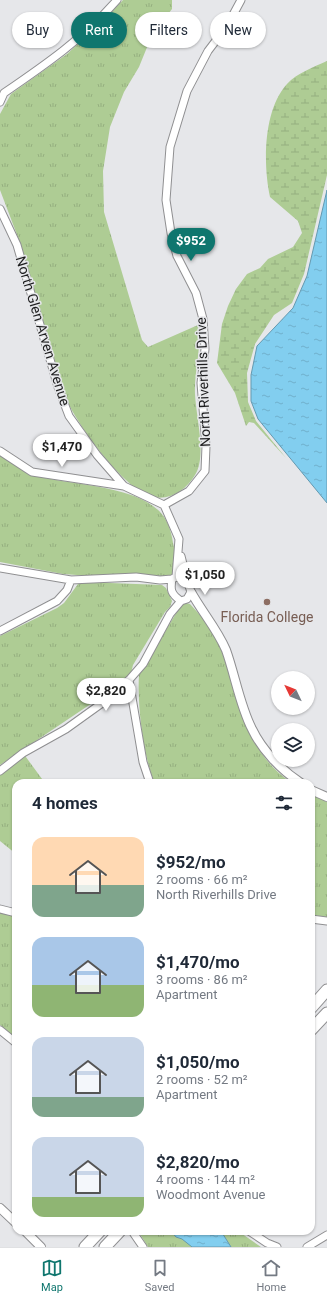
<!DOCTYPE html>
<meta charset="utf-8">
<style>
:root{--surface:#fff;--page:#f2f2f3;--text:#1f2937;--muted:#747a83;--line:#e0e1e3;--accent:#0f766e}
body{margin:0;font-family:Roboto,sans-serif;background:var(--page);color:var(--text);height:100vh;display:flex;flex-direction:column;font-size:15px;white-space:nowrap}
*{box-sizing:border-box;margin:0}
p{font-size:13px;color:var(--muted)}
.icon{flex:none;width:22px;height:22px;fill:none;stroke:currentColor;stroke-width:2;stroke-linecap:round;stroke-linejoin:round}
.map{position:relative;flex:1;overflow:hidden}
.panel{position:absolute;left:12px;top:779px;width:303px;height:456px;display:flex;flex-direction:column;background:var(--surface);border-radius:12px;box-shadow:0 1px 3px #0004}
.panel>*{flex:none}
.top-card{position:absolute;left:12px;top:12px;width:303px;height:36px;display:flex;gap:8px}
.needle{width:26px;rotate:313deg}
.tools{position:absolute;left:271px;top:671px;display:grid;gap:8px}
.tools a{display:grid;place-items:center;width:44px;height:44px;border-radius:50%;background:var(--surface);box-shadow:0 1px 3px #0004;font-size:20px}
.price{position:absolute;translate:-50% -34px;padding:0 9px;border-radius:14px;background:#fff;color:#222;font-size:13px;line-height:26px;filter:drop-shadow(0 1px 2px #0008)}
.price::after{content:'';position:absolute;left:50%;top:24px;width:12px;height:9px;margin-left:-6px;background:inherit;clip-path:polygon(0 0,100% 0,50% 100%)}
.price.current{background:var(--accent);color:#fff}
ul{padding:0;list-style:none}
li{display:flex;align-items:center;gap:12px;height:100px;padding:0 20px}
li span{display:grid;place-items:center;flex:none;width:112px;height:80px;border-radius:12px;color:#555}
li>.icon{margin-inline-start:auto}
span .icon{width:48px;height:48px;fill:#fffc;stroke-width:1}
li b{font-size:17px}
h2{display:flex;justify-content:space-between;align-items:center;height:48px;padding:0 20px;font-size:17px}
.chip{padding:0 14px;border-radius:18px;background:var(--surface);box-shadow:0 1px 3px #0004;font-size:14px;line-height:36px}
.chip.current{background:var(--accent);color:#fff}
.menu{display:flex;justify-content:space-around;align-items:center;height:56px;border-top:1px solid var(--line);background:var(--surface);font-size:11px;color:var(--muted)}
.menu a{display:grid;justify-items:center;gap:2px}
.menu .current{color:var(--accent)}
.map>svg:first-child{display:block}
.grass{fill:url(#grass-tufts)}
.wetland{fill:url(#wetland-marsh)}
.water{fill:url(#water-ripples);stroke:#6499b0}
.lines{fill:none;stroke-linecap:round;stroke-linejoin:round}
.minor-casing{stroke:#8f8f91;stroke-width:9}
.tertiary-casing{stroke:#8f8f91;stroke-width:10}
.primary-casing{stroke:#8f8f91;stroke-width:13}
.minor{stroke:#fff;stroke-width:7}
.tertiary{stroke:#fff;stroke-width:8}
.primary{stroke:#fff;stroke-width:11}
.education-dot{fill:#8d6e63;stroke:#e6e7ea;stroke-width:1.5}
.labels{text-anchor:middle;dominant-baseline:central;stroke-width:3;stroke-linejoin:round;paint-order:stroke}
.street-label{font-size:14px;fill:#1d1d1e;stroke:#e6e7ea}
.education-label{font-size:14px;fill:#785e54;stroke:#e6e7ea}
</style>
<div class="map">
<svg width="327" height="1247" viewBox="0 0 327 1247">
<defs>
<pattern id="grass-tufts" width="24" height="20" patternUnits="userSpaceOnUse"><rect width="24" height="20" fill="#aecc94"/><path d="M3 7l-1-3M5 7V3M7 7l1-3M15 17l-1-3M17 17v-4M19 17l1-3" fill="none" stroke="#95af7f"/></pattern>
<pattern id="wetland-marsh" width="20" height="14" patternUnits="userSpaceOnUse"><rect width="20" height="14" fill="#aecc94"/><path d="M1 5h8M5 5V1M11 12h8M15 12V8" fill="none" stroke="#95af7f"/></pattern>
<pattern id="water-ripples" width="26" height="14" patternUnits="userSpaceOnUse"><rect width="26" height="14" fill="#82ceef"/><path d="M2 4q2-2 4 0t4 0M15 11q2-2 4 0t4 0" fill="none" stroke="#70b0cc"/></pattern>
</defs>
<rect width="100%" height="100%" fill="#e6e7ea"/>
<path class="grass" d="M123 0H172V9L152 35 139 67 124 92 110 127 103 171 104 212 142 340 148 347 198 325C202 349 194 371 195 394 196 417 207 456 195 475 185 492 166 503 147 495 120 483 77 425 66 398L19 240 0 190V114L11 94 67 54 104 20Z
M0 454C10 460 22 472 33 475 69 486 149 484 167 522 170 528 172 536 173 543 176 556 179 566 170 577L153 575 91 576 63 574 0 562Z
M84 582 162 585 166 588 172 601 170 607 165 612 133 665 131 673 119 685 0 765V636L57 608 64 603 78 584Z
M186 603 190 604C198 613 207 622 214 633 243 684 236 746 292 783H155C143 758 137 703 139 675L181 605Z
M23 753 45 783H16V854L0 841V771Z
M311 794 327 802V917L311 915Z
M0 912 16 916V1039L0 1025Z
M138 1231H238L261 1247H148Z"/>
<path class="wetland" d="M327 61V175L304 274 292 303 274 315 255 344 247 373 248 402 256 421 286 458 254 423 249 422 246 426 235 393 217 363 222 324 228 306 236 289 247 274 260 268 268 259 293 247 302 233 298 221 270 197C263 165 263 110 287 84 297 73 314 67 327 61Z"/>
<path class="water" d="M327 190V503L258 419 251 401V375L257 346 293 308 307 276Z
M171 1231H221L231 1247H192L182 1239 176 1237Z"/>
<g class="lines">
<defs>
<path id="minor" d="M0 102 4 93C45 65 84 38 117 0
M0 209 17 245 58 387 69 416 97 455 124 486 164 505 179 539 176 577
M0 451 32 472 124 486
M164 505 189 491 205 471 206 446 201 383 205 349 203 319 196 293 177 256 171 233 166 200 170 147 187 91 208 51 227 26 241 0
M181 556 187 580
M0 568 71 580 136 577 160 580 172 579 176 577 187 580 191 592 187 599 181 601C171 594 170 590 172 579
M0 631 57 601 67 590 71 580
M129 680 143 762 150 783
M0 771 23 753 66 729 105 701 129 680 143 664 170 614 181 601
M0 909 16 913
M311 919 327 921
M0 1030 16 1043
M132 1231 143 1247
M249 1231 267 1243 277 1247
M307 1247 327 1235"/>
<path id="tertiary" d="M191 592C202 612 217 629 226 650 235 675 240 706 252 729 262 750 281 770 301 783
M311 790 327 797
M0 1208 16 1223
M25 1231 41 1247"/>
<path id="primary" d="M311 1008 327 990
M311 1030 327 1013
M85 1247 100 1231
M105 1247 120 1231"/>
</defs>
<use href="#minor" class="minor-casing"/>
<use href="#tertiary" class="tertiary-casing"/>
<use href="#primary" class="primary-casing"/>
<use href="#minor" class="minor"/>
<use href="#tertiary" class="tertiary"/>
<use href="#primary" class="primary"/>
</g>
<circle class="education-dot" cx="267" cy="602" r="4"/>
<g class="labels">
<g class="street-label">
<text transform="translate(43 331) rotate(73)">North Glen Arven Avenue</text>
<text transform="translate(203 382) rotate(-92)">North Riverhills Drive</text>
</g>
<g class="education-label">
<text x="267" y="617">Florida College</text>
</g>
</g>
</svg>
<div class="tools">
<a><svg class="needle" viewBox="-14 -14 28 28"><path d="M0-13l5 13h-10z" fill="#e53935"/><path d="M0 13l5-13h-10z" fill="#747a83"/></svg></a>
<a><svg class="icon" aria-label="layers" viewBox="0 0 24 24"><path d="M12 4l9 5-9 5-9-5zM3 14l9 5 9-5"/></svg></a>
</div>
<b class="price current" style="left:191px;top:262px">$952</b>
<b class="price" style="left:62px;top:468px">$1,470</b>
<b class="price" style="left:205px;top:596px">$1,050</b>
<b class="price" style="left:106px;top:712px">$2,820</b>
<div class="top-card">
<a class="chip">Buy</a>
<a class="chip current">Rent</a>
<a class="chip">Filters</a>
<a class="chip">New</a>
</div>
<section class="panel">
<h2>4 homes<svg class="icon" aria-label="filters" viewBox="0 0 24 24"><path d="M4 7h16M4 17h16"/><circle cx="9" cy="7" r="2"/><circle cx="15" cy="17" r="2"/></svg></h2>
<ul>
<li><span style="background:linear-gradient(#ffd9b3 60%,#7fa58c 0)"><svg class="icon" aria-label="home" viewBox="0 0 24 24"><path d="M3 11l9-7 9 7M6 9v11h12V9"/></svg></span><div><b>$952/mo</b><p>2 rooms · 66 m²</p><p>North Riverhills Drive</p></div></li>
<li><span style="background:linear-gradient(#a9c7e8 60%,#8fb573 0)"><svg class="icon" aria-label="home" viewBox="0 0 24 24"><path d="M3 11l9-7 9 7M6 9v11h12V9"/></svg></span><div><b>$1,470/mo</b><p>3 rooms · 86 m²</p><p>Apartment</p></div></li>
<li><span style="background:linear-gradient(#c9d6e8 75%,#7fa58c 0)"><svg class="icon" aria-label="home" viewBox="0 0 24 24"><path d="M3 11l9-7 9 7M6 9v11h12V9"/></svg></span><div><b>$1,050/mo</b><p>2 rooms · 52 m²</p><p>Apartment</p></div></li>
<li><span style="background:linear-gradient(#c9d6e8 75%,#8fb573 0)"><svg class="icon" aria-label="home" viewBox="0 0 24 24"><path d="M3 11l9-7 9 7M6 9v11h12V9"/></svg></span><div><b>$2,820/mo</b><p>4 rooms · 144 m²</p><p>Woodmont Avenue</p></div></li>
</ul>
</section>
</div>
<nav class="menu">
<a class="current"><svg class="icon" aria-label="map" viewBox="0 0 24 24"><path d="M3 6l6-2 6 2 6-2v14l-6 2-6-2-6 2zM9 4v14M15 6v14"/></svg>Map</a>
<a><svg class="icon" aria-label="saved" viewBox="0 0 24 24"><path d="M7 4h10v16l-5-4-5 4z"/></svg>Saved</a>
<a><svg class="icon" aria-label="home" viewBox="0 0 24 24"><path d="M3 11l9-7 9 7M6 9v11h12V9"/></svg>Home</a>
</nav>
